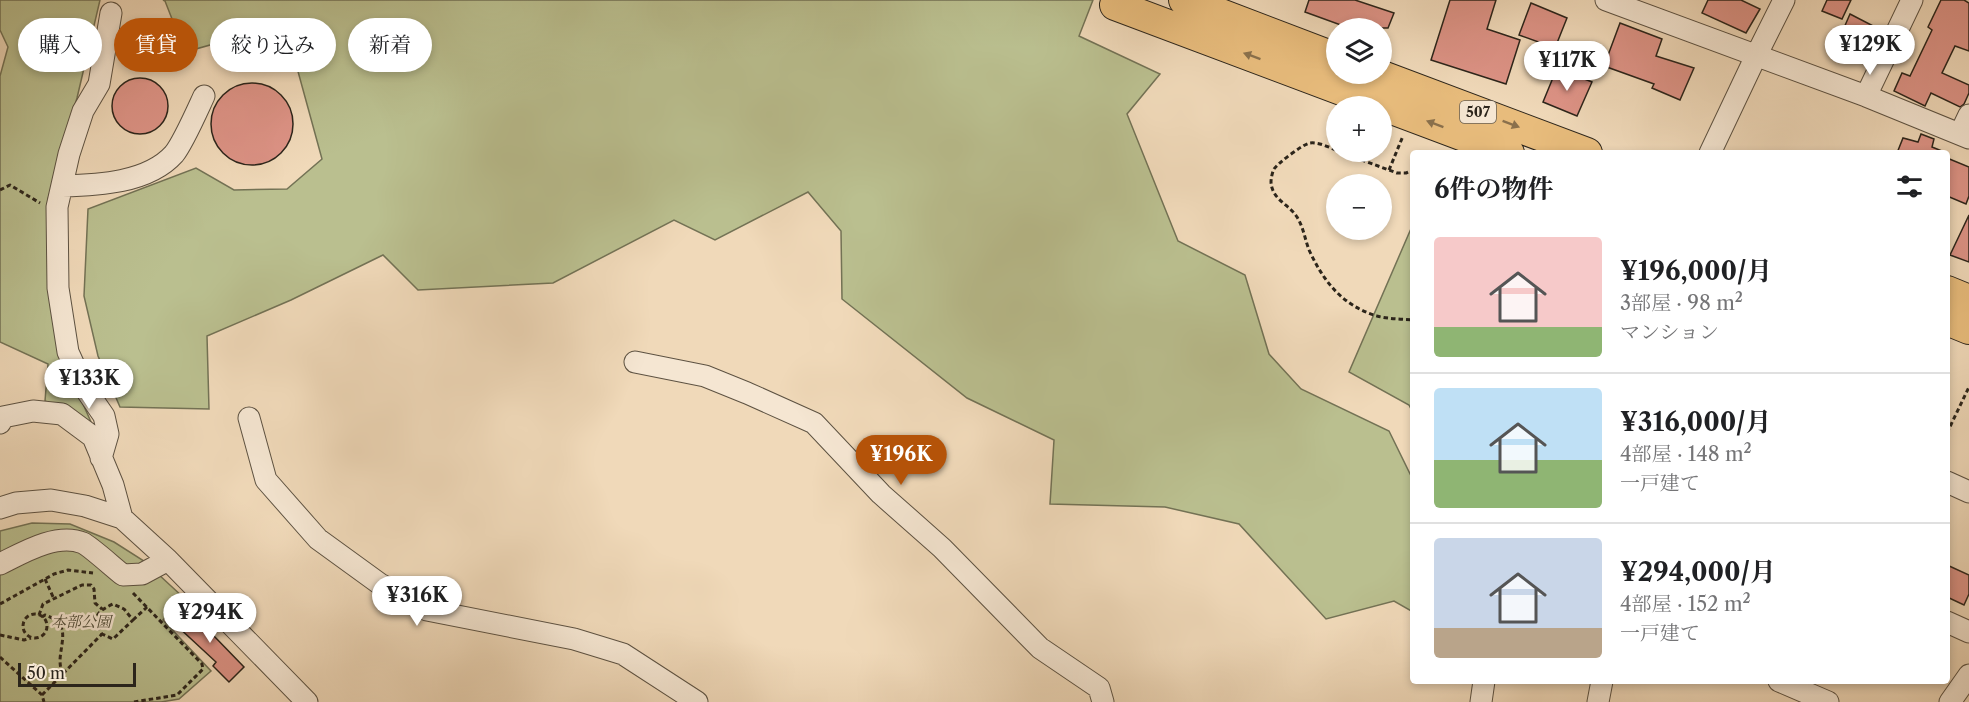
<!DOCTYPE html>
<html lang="ja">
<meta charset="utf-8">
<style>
:root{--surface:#fff;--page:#f6f6f6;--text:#202124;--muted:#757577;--line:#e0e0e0;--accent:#b45309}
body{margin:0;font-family:"Libre Caslon Text","Noto Serif JP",serif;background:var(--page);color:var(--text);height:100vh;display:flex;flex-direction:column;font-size:22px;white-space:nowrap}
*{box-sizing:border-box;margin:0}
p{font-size:20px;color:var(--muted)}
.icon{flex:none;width:33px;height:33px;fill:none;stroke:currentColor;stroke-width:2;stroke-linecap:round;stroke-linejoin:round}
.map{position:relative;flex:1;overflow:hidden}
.side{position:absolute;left:1410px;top:150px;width:540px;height:534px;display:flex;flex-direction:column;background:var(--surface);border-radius:6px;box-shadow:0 3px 9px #0003}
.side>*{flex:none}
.top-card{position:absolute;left:18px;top:18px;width:570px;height:54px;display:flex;gap:12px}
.controls{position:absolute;left:1326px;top:18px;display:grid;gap:12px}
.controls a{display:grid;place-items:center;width:66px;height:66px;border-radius:50%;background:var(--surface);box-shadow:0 3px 9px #0003;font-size:30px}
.scale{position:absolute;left:18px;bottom:15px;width:118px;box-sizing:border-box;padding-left:6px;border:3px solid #2c251b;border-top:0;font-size:16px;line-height:21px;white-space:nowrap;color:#2c251b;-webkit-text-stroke:4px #f5e6d2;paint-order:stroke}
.price{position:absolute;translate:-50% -51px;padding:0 14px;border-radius:21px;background:#fff;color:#222;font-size:20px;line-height:39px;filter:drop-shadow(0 2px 3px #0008)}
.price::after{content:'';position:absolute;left:50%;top:36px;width:18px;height:14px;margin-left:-9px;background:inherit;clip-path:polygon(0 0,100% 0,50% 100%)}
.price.active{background:var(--accent);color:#fff}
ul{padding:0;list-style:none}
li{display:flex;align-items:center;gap:18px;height:150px;padding:0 24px}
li+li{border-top:2px solid var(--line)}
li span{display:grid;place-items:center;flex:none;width:168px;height:120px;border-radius:6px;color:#555}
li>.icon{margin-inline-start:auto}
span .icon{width:72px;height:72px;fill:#fffc;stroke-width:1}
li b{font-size:26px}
h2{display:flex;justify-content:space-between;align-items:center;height:72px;padding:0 24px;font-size:26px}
.chip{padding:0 21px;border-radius:27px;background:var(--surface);box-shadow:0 3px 9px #0003;font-size:21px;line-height:54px}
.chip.active{background:var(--accent);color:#fff}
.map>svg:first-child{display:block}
.green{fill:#babf8f;stroke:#737255;stroke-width:1.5}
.building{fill:#dd9386;stroke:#2c251b;stroke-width:1.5}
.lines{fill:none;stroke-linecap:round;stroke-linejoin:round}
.minor-casing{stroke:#5d5242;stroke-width:23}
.highway-casing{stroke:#2c251b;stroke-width:32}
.path{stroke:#2c251b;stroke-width:3;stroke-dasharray:4.5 3;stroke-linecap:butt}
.minor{stroke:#f5e6d2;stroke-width:21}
.highway{stroke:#e8bc7c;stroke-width:30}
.oneway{fill:#8a704c}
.labels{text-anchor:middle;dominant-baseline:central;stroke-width:5;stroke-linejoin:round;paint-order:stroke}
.shield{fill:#f5e6d2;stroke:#685f52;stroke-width:1.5}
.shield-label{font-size:14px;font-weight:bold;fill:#2c251b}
.park-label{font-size:15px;font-style:italic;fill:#504c38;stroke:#f5e6d2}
</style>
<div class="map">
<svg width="1969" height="702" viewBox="0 0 1969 702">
<rect width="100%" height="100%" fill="#f0d9b9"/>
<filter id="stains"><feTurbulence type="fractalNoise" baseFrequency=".00333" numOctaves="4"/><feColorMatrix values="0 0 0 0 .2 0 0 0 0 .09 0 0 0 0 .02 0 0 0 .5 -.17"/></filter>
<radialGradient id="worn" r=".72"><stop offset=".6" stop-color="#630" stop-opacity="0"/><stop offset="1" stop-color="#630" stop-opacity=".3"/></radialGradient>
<path class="green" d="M0 0H100L77 98 48 199 57 345 91 422 45 401 48 364 0 342V76L8 47 0 30Z
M163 0H1093L1079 36 1160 74 1127 114 1178 241 1245 275 1269 354 1301 389 1389 431 1413 480V612L1394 601 1326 619 1239 524 1165 507 1050 504 1054 440 967 398 842 299 841 231 808 192 715 240 674 220 553 283 418 290 383 255 291 300 207 336 209 409 120 407 98 356 84 296 88 209 196 168 234 190 287 189 322 159 285 24 185 52 165 1Z
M1413 224V413L1409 405 1349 372Z
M32 523 70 524 114 542 144 561 184 598 163 620 211 671 179 699 161 702H0V531Z"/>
<path class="building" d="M1309 0H1355L1394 13 1388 28H1349L1305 12Z
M1450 0H1496L1487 29 1520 40 1506 84 1431 60Z
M1708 0H1741L1760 9 1746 33 1702 13Z
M1827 0H1851L1842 19 1822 11Z
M1941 0H1964L1969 3V51L1955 46 1942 73 1969 85V93L1964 104 1960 107 1931 93 1925 106 1894 91 1902 73 1910 76 1932 30 1928 27Z
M1531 3 1567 18 1555 48 1519 35Z
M1850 14 1883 31 1873 51 1840 37Z
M1620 23 1662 39 1656 56 1694 68 1680 100 1652 88 1654 84 1604 66Z
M1557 68 1592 82 1577 116 1543 102Z
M112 106a28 28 0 1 1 56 0a28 28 0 1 1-56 0Z
M211 124a41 41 0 1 1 82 0a41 41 0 1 1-82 0Z
M1921 134 1934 139 1932 147 1942 151V153H1897L1903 138 1918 142Z
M1947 158 1969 167V196L1966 204 1947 196Z
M1969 215V262L1950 255Z
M1947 565 1969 575V594L1964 605 1947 597Z
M194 608 216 632 213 635 244 667 229 682 213 666 216 662 176 625Z"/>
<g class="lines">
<defs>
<path id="minor" d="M1606 0 1866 96 1969 138
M1866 96 1912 0
M1960 134 1969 115
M1710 153 1756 56 1784 0
M62 186C98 185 148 183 174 154 183 143 197 111 204 96
M635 362 705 376 747 393 814 423 881 494 942 548 1040 648 1099 688 1103 702
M249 418 266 480 318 539 380 584 427 610 574 639 623 654 697 702
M0 423 3 417 33 411 62 414 93 437 113 485 122 518
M101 458 108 434 104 416 84 387 68 352 58 288 57 207 69 154 83 111 99 84 111 13
M1947 482 1969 492
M0 508 16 503 51 500 85 506 122 518 168 560 307 702
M0 564C22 553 57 532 83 543 91 547 114 568 123 575L142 574 168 560
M1947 622 1969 632
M1779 681 1828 702
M1481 702 1484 681
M1598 702 1602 681
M1950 702 1969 675"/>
<path id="highway" d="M1184 0 1336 58
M1115 5 1509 153
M1377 74 1587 153
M1947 291 1969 300
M1947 320 1969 329"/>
</defs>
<use href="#minor" class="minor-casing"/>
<use href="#highway" class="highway-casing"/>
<path class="path" d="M1336 150C1328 147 1319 142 1310 143 1303 144 1278 163 1274 169 1272 173 1271 179 1271 182 1272 200 1289 204 1297 217 1304 228 1305 241 1310 252 1324 282 1343 306 1377 316 1388 319 1401 319 1413 320
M1340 152 1397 173H1406L1413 170
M1389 170 1403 136
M0 190 10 185 40 203
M1947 433 1969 387
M45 579 54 599
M133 593 202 664 203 669 177 695 134 702
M0 604 54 574 68 570 93 573
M23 626a12 12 0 1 1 24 0a12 12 0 1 1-24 0Z
M39 615 43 604 82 585H91L94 589 95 603 102 609
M42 617 45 615C71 623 61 641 60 660 60 665 61 670 62 675
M133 620 147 607
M0 635 24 640 31 638
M0 657 42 695 44 702
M42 695 102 634C92 617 96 612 113 604L124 609 133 620 113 639 102 634"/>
<use href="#minor" class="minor"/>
<use href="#highway" class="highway"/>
</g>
<defs><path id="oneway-solid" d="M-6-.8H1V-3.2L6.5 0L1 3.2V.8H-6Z" transform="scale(1.5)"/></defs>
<g class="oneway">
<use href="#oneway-solid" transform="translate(1252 56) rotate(-160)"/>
<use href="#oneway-solid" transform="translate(1435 124) rotate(-159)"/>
<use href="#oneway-solid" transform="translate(1511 124) rotate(21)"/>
</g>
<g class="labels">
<rect class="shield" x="1460" y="101" width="36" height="22" rx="4.5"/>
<g class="shield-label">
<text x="1478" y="112">507</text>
</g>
<g class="park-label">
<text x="81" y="621">本部公園</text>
</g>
</g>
<rect width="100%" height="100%" filter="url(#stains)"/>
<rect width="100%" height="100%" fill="url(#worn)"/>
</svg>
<div class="controls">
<a><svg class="icon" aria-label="layers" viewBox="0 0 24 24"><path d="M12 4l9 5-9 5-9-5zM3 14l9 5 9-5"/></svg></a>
<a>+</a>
<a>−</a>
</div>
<div class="scale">50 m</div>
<b class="price" style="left:1870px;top:76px">¥129K</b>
<b class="price" style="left:1567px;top:92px">¥117K</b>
<b class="price" style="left:89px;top:410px">¥133K</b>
<b class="price active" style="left:901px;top:486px">¥196K</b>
<b class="price" style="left:417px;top:627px">¥316K</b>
<b class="price" style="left:210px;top:644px">¥294K</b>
<div class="top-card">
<a class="chip">購入</a>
<a class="chip active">賃貸</a>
<a class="chip">絞り込み</a>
<a class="chip">新着</a>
</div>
<section class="side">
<h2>6件の物件<svg class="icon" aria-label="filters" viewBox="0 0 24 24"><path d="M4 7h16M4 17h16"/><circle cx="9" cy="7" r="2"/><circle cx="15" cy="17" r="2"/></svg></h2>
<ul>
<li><span style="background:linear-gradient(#f6c9c9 75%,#8fb573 0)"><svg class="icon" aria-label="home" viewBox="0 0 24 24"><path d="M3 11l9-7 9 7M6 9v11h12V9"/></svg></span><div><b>¥196,000/月</b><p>3部屋 · 98 m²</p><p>マンション</p></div></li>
<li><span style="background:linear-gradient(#bfe0f5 60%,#8fb573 0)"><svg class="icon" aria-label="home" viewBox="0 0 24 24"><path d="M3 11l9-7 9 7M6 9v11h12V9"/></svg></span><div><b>¥316,000/月</b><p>4部屋 · 148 m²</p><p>一戸建て</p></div></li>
<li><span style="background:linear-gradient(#c9d6e8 75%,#b9a48a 0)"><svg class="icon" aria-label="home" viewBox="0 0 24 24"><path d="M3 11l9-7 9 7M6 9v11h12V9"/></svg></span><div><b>¥294,000/月</b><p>4部屋 · 152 m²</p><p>一戸建て</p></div></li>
</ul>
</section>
</div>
